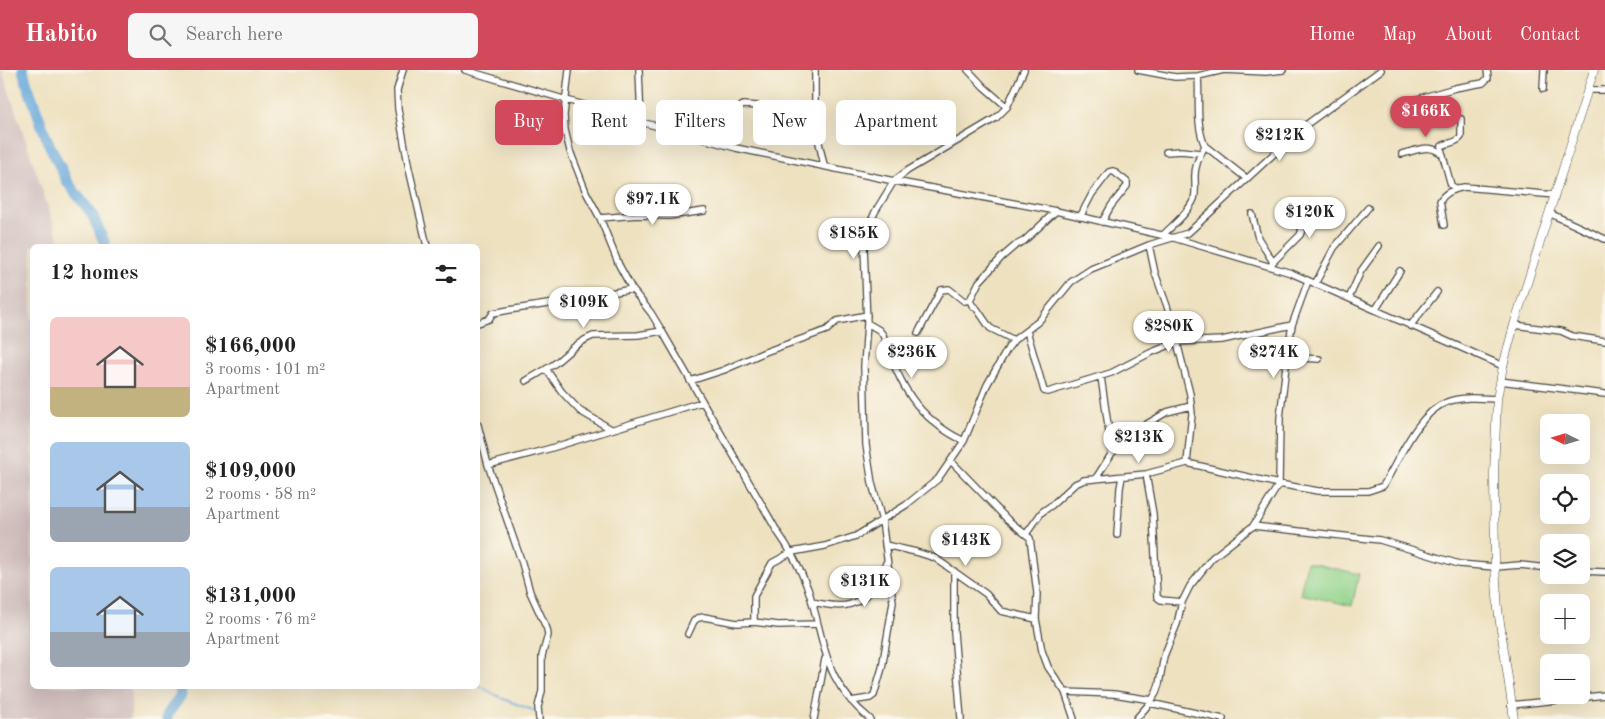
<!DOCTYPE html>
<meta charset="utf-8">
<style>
:root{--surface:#fff;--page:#f6f6f6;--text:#222;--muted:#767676;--accent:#d1495b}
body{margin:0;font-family:"Old Standard TT",serif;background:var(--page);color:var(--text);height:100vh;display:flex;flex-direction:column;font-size:19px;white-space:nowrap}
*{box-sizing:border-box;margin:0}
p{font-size:16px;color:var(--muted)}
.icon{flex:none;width:28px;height:28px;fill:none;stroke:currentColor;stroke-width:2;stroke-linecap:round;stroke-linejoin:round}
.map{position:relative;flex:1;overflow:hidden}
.drawer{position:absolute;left:30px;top:174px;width:450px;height:445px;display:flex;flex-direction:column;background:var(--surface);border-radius:8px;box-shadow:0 5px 20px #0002}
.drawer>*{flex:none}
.top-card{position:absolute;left:495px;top:30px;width:475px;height:45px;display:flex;gap:10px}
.needle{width:32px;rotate:275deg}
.buttons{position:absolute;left:1540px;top:344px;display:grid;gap:10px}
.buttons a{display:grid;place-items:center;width:50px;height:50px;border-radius:8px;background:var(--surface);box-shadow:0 5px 20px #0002;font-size:25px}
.price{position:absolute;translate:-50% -42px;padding:0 11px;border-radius:18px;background:#fff;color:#222;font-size:16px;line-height:32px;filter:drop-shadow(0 1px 2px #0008)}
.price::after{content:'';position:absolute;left:50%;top:30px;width:15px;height:11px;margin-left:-8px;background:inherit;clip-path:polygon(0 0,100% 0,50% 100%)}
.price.current{background:var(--accent);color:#fff}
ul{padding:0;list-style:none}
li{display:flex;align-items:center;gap:15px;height:125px;padding:0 20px}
li span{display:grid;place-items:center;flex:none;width:140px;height:100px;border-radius:8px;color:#555}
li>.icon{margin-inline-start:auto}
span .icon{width:60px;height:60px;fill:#fffc;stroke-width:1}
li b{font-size:21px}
h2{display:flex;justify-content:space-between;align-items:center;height:60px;padding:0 20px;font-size:21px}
.chip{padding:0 18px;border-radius:8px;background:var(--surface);box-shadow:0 5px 20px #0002;font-size:18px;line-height:45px}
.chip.current{background:var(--accent);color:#fff}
header{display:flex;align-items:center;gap:30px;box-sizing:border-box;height:70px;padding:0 25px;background:var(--accent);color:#fff}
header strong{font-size:24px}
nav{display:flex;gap:28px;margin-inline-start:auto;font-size:18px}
.search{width:350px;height:45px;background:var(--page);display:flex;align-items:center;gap:12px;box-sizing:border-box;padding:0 18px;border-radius:8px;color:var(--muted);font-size:19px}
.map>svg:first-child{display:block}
.industrial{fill:#d1bfbe}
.green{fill:#91d38b;stroke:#5e7f5b}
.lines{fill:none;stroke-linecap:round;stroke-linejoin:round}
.stream{stroke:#66a7da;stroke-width:2}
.river{stroke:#66a7da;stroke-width:11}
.street-casing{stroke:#484641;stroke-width:8}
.secondary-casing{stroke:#484641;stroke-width:9}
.street{stroke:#fff;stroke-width:5.5}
.secondary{stroke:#fff;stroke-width:8}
</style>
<header>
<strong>Habito</strong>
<div class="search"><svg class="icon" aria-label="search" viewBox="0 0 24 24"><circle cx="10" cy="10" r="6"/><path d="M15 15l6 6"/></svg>Search here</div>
<nav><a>Home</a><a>Map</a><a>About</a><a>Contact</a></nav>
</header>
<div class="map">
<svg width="1605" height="649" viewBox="0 0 1605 649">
<rect width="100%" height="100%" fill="#fbf7ec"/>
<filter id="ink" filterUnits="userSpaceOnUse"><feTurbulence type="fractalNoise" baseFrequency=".02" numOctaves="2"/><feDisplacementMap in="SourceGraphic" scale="10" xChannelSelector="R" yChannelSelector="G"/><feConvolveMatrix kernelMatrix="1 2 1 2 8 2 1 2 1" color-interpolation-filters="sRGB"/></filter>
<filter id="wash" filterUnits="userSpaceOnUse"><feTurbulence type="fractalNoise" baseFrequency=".0096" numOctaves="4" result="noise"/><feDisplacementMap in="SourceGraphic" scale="20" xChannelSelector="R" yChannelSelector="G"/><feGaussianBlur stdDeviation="1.12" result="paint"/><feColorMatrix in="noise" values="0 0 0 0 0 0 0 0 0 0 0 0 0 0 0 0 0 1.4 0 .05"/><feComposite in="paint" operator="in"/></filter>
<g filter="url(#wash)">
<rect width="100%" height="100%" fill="#eee1c0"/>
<path class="industrial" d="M0 0H2L61 176H32V616H131V649H0Z"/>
<path class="green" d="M1307 492 1359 504 1352 536 1300 524Z"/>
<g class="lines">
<path class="stream" d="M478 615 503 629 538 642"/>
<path class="river" d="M23 0 27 14 48 72 68 113 92 144 106 176
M167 649V645L181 625 180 616"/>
</g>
</g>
<g filter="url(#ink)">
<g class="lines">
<defs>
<path id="street" d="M403 0 397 20 398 39 409 99 427 176
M465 0 641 52 736 78 894 111 1056 141 1174 168 1291 203 1503 296
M569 0 564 45 565 60 570 81 586 122 600 148 619 195 632 219 651 243 662 261 777 461C790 479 800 498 808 519 826 572 821 609 870 649
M639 0 641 52
M815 0V55L824 95
M968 0 984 17 1007 37
M1138 0 1175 7 1198 6 1224 0 1266 2 1283 0
M1198 6C1200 29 1195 54 1205 76L1246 108
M1543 19 1544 0
M1587 20H1605
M1417 29 1455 18 1483 13 1488 8 1487 0
M731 54 736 40 743 35 787 38H814
M1166 82 1181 81 1200 83
M1402 84C1418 80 1430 73 1443 85
M1456 119 1451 115 1441 79 1442 76C1448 72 1456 74 1461 67V49
M1549 143 1605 169
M1252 144 1258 168 1273 192 1272 194
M637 145 639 120
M1080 147 1092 124 1109 102 1113 101 1127 112V116L1111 136 1102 152
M600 148 637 145 669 146 704 141
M1444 155 1440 131C1445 122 1454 119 1464 117L1555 125
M1163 165C1173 155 1188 143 1194 129 1196 122 1195 117 1195 109 1194 97 1199 86 1205 76
M1149 175 1155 203 1167 236 1177 272 1190 324 1192 344 1187 393
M1273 192 1300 165 1302 160 1290 137
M1315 214 1334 178 1368 138
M1349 228 1361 201 1379 176
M1376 239 1400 201
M478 253 489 249 493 243 509 240 567 231 632 219
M867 253 879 260 883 265C899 314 916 348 964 371
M1514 255 1561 261 1572 266 1605 271
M1410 256 1437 222
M1027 261 1044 321 1048 322 1111 303 1150 283 1177 272 1222 270 1292 255
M918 263 941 220 949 219 964 231 970 230
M1014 270 990 258 977 239 972 235 970 230 979 212 1002 187 1016 175 1024 171 1056 141
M1287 287 1319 289
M546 299 562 322 580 341 611 359
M1101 307 1112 383
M526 311C536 305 545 300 554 294 567 284 577 272 593 266L638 265 662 261
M690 311 724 300 765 282 827 260 837 251 867 245
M1500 311 1605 324
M478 355 488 395 522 493 530 522 547 559 548 565 542 586V621L538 637 539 649
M951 391 1007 449 1030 468 1037 523 1036 549 1042 581 1048 597 1065 622 1074 649
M488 395 548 379 702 332
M1146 404 1153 444 1157 527 1161 530 1182 532
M1096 408 1112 383 1145 355 1167 342 1191 336
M1253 456 1380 470 1459 494 1495 497 1520 495 1549 498
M1026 464 1042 442 1052 435 1075 414 1084 410 1146 404 1187 393 1279 414 1318 421H1368L1383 416C1399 390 1417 343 1447 332 1463 326 1481 328 1497 329
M1117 465 1120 418 1122 407
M885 475 916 482 935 488 986 524 1001 541 1036 549
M954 501V562L961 649
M1581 501 1605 502
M812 532C824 534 839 538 851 534 869 528 880 509 886 493
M754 552V526L772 493 792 482 825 476 856 466 906 435 938 409 964 371 987 315 1008 278 1014 270 1039 251 1071 212 1091 199 1149 175 1188 163 1303 57 1381 0
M688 564 694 551 698 548 704 547 737 553 754 552 778 555 817 554
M1065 622 1114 624 1152 630
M851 631 870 628 874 625 882 598 893 532 882 451 872 413 866 375 864 296 867 253 864 176 868 158 875 142 894 111 907 101 996 48 1007 37 1024 0
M1150 633 1223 649
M1511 635 1605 625
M814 649 825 589
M1136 649 1150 633 1156 623 1159 614 1164 586 1177 554 1182 532 1190 516 1212 488 1253 456 1279 414 1280 348 1287 287 1292 255 1308 211"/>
<path id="secondary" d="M1514 649 1498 539 1495 497 1494 404 1497 329 1503 296 1514 255 1594 0"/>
</defs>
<use href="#street" class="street-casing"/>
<use href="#secondary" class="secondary-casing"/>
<use href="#street" class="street"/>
<use href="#secondary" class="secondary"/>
</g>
</g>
</svg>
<div class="buttons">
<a><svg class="needle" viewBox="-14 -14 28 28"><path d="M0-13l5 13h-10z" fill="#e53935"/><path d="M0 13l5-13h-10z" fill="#767676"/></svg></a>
<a><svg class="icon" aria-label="locate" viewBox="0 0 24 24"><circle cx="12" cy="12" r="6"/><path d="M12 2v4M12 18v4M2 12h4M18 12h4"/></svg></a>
<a><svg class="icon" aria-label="layers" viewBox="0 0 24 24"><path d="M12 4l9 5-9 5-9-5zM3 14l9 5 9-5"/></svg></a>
<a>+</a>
<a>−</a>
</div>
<b class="price current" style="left:1426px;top:68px">$166K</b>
<b class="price" style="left:1280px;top:92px">$212K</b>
<b class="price" style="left:653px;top:156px">$97.1K</b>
<b class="price" style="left:1310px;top:169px">$120K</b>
<b class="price" style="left:854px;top:190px">$185K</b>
<b class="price" style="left:584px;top:259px">$109K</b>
<b class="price" style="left:1169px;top:283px">$280K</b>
<b class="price" style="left:912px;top:309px">$236K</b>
<b class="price" style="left:1274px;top:309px">$274K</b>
<b class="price" style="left:1139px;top:394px">$213K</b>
<b class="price" style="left:966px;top:497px">$143K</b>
<b class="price" style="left:865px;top:538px">$131K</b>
<div class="top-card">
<a class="chip current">Buy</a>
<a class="chip">Rent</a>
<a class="chip">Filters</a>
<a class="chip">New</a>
<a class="chip">Apartment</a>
</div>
<section class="drawer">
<h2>12 homes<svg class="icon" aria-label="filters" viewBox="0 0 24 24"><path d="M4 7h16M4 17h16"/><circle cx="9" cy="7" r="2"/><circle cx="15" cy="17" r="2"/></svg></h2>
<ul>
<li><span style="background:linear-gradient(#f6c9c9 70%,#c2b280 0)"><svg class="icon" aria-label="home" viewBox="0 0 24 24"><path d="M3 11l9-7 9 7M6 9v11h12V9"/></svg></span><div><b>$166,000</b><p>3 rooms · 101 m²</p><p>Apartment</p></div></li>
<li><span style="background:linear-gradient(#a9c7e8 65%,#9aa5b1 0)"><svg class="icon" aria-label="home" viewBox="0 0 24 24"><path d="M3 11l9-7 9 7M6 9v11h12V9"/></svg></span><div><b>$109,000</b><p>2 rooms · 58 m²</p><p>Apartment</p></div></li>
<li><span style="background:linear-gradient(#a9c7e8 65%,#9aa5b1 0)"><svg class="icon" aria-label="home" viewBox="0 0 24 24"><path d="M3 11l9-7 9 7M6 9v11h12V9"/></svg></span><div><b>$131,000</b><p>2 rooms · 76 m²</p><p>Apartment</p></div></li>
</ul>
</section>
</div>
